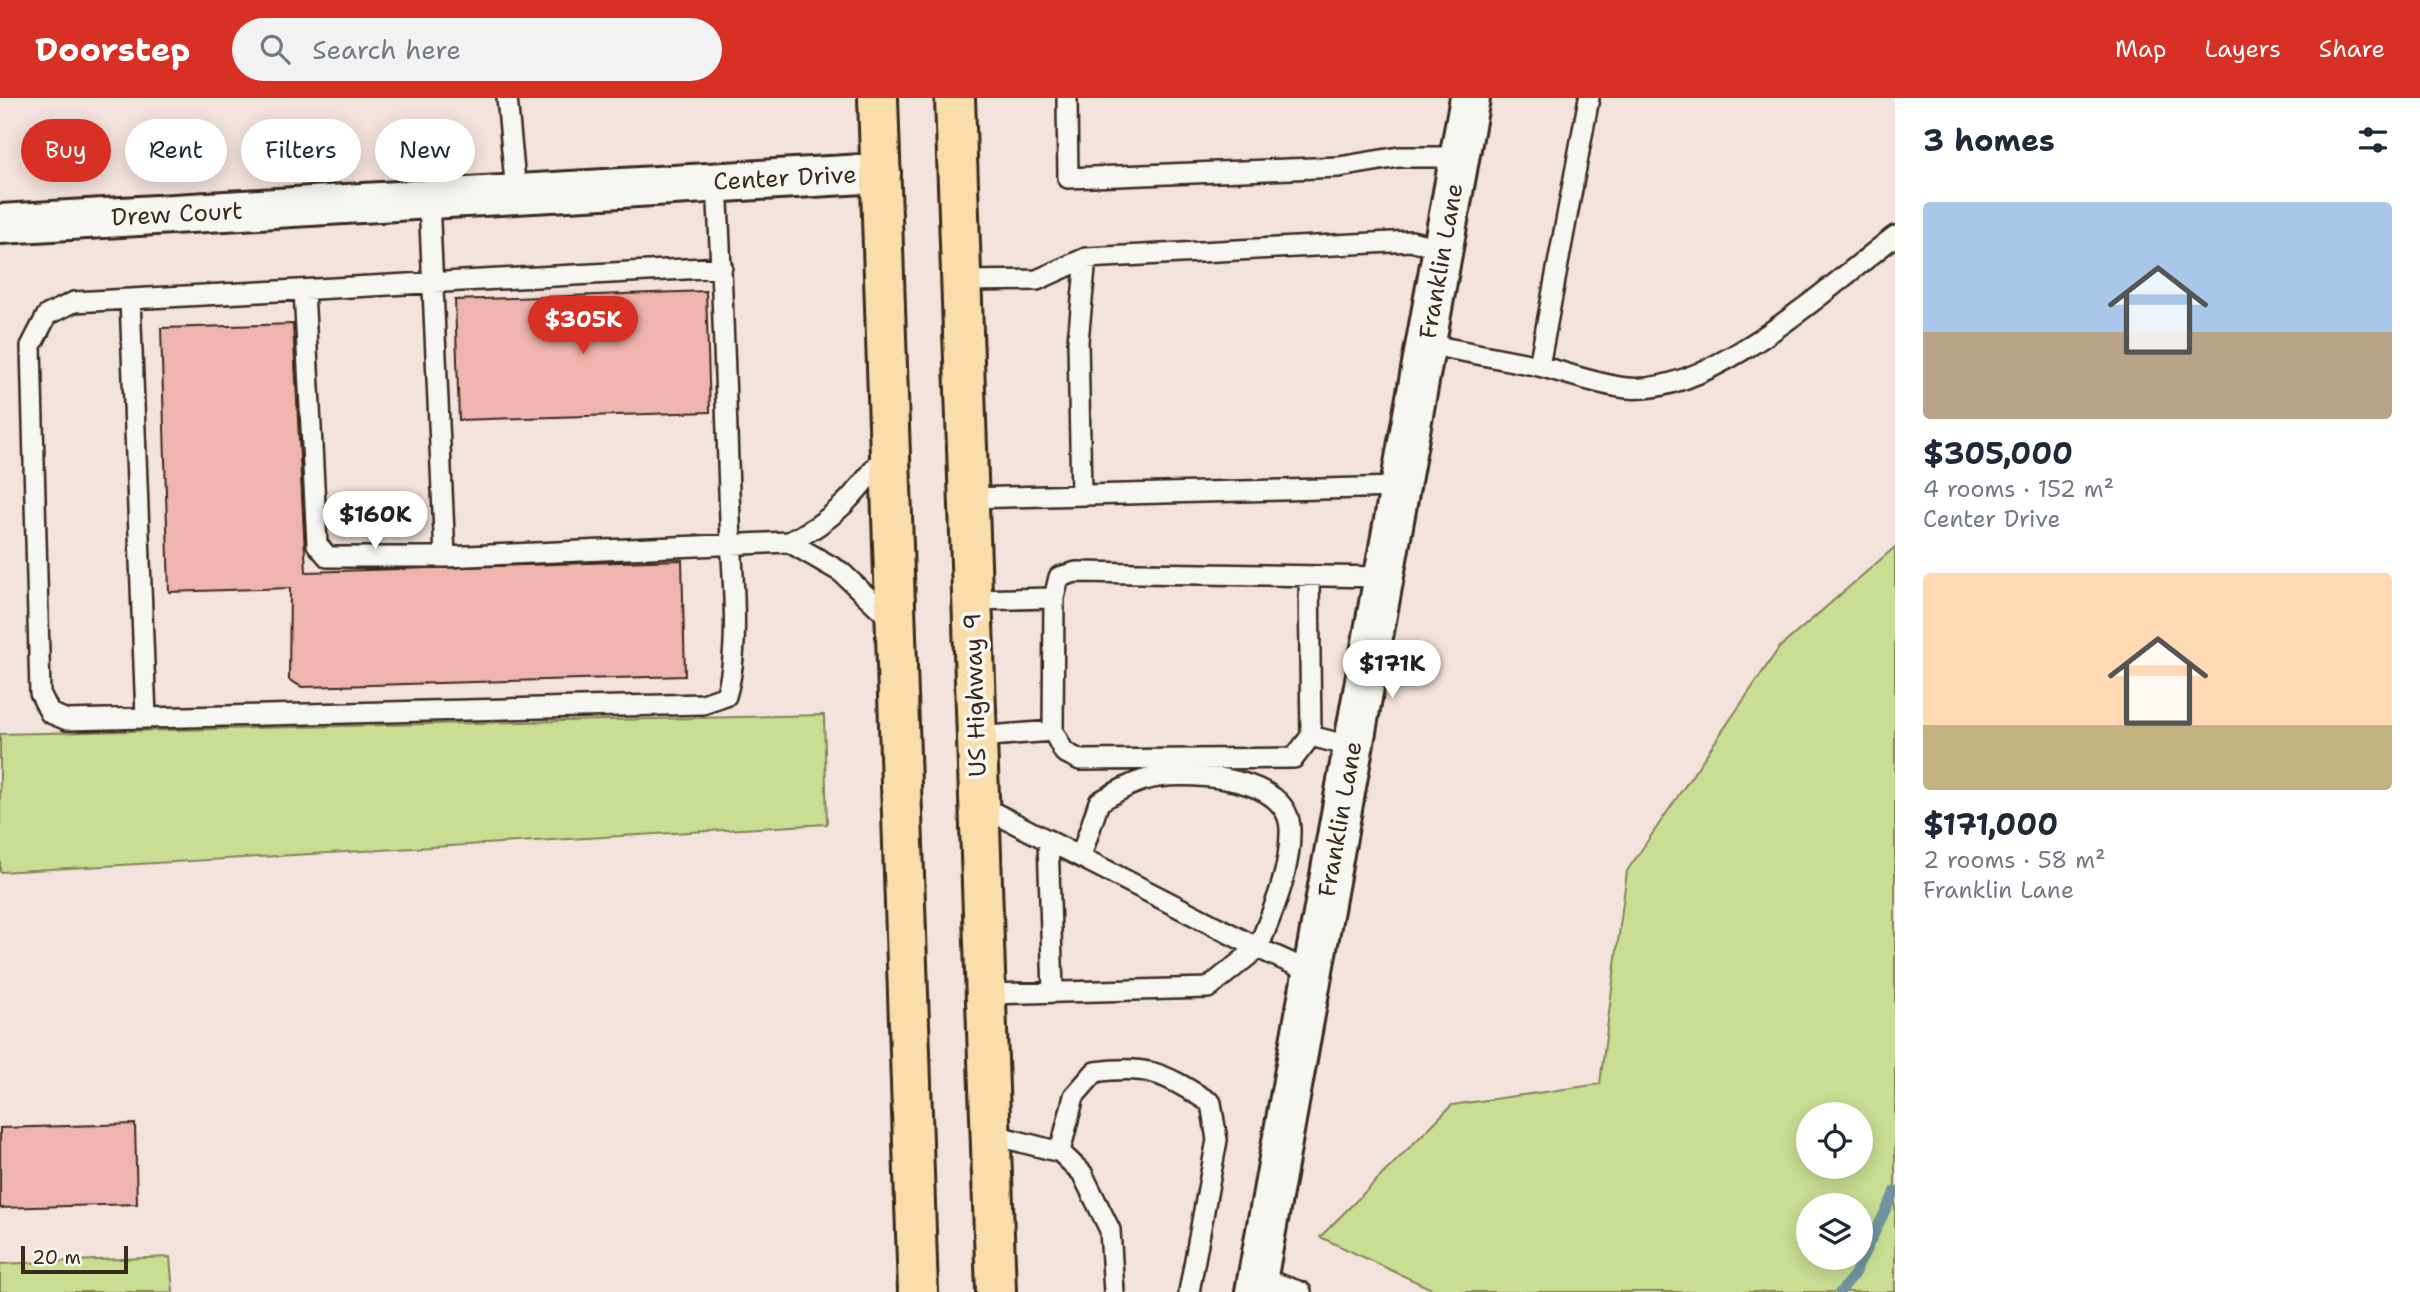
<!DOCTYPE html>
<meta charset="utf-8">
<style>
:root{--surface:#fff;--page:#f2f2f3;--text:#1f2937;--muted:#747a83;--accent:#d93025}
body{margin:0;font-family:"Shantell Sans",sans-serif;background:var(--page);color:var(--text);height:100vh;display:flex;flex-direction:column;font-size:26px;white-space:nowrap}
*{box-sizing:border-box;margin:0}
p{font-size:23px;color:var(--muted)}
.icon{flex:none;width:38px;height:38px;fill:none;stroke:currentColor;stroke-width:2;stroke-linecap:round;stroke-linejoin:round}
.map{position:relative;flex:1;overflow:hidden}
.details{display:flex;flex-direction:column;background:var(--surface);width:525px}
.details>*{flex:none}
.banner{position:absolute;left:21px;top:21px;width:665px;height:63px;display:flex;gap:14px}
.controls{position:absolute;left:1796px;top:1004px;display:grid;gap:14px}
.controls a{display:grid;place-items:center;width:77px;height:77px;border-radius:50%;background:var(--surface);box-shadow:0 4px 18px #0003;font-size:35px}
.scale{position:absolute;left:21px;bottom:18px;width:107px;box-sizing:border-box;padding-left:7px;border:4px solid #3b2a1e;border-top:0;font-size:19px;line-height:24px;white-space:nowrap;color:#3b2a1e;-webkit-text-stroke:5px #f6f6f2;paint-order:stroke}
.price{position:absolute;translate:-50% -60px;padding:0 16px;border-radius:24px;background:#fff;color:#222;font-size:23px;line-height:46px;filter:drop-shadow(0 2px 4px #0008)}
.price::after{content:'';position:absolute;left:50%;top:42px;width:21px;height:16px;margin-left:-10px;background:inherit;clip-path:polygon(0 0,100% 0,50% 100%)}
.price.selected{background:var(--accent);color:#fff}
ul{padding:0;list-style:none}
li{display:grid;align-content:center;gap:14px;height:371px;padding:0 28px}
li span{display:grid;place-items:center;height:217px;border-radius:7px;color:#555}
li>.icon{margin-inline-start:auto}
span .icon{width:126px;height:126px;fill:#fffc;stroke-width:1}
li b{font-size:30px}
h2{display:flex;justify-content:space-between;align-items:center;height:84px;padding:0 28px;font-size:30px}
.pill{padding:0 24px;border-radius:32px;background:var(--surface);box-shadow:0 4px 18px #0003;font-size:24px;line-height:63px}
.pill.selected{background:var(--accent);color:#fff}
header{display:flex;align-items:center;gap:42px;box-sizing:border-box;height:98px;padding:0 35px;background:var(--accent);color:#fff}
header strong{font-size:33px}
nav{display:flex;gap:38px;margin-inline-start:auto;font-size:24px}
.search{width:490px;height:63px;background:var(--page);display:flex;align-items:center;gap:18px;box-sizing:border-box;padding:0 24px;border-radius:38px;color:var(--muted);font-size:26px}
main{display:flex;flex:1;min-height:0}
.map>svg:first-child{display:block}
.green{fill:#cade93;stroke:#828458;stroke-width:2;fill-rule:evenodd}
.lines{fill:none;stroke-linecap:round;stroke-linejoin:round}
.stream{stroke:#6f949d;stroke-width:10}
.building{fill:#efb4ad;stroke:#3b2a1e;stroke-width:2}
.service-casing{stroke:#3b2a1e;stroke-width:24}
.minor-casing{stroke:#3b2a1e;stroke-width:44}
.trunk-casing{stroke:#3b2a1e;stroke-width:44}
.service{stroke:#f6f6f2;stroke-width:19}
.minor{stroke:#f6f6f2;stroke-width:38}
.trunk{stroke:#f9deab;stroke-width:38}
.labels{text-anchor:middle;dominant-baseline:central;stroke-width:7;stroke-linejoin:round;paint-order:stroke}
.street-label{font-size:24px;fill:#3b2a1e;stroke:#f6f6f2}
</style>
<header>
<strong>Doorstep</strong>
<div class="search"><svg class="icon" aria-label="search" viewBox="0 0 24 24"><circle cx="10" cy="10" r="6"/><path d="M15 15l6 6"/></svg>Search here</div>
<nav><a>Map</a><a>Layers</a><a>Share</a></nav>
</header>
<main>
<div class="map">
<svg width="1895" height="1194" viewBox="0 0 1895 1194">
<rect width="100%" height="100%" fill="#f4e2dd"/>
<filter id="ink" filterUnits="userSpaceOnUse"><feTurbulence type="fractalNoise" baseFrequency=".0143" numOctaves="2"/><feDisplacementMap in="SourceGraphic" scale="14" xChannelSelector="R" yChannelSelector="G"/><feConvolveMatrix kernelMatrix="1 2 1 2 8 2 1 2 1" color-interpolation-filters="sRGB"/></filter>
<g filter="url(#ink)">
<path class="green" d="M1895 449V1194H1438L1320 1139 1452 1007 1600 986 1627 773 1779 550ZM1808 1017H1860V1069H1808ZM1808 1108H1860V1160H1808Z
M824 617 827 726 0 774V636Z
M170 1159 173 1194H0V1166Z"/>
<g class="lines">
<path class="stream" d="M1840 1194 1854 1177 1895 1093"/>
</g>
<path class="building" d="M706 193 710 314 459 322 455 202Z
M293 226 306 474 682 462 685 578 302 589 289 582 290 490 169 494 161 230Z
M135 1026 137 1106 0 1110V1030Z"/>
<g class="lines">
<defs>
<path id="service" d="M507 0 516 94
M1067 0 1068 80 1339 69 1399 59H1459
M717 85C723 197 726 310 730 422 732 474 741 549 726 598L703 606 67 622 50 615 40 595 31 248 47 217 74 204 722 169
M429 102 445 459
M962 183 1037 182 1086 160 1411 143 1443 151
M304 192 317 446 328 459H445L789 444C835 422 856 396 886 355
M130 201 146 619
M1426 246 1539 268 1589 0
M1539 268C1567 275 1598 287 1627 290 1712 298 1829 188 1895 138
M1081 397 1078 243 1086 160
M969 400 1400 389
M789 444 841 474 893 523
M1054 500 1059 479 1076 474 1384 479
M972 502 1054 500 1053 633 1064 654 1080 662 1294 660 1311 638 1309 478
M1311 638 1353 649
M977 639 1053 633
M979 707 1258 850 1208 890 986 896
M1048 742 1053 894
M1081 758 1099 704C1118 693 1136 682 1158 679 1195 674 1289 679 1290 731 1291 772 1273 813 1258 850L1313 875
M990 1036 1060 1054 1082 1075 1110 1132 1114 1194
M1060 1054 1074 998 1095 974C1151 966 1165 977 1211 1005L1217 1042 1189 1194
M1258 1179 1301 1194"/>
<path id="minor" d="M0 126 881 75
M1255 1194 1470 0"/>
<path id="trunk" d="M878 0 918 1194
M955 0 996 1194"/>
</defs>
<use href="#service" class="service-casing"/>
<use href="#minor" class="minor-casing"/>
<use href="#trunk" class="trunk-casing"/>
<use href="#service" class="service"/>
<use href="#minor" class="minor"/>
<use href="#trunk" class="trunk"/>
</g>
</g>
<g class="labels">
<g class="street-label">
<text transform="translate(785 80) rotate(-3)">Center Drive</text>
<text transform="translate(177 116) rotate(-3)">Drew Court</text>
<text transform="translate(1441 163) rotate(-80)">Franklin Lane</text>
<text transform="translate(975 597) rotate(-92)">US Highway 9</text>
<text transform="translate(1340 721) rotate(-80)">Franklin Lane</text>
</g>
</g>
</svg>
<div class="controls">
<a><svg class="icon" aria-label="locate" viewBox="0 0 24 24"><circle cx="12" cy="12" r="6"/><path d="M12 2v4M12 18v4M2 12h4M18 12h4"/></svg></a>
<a><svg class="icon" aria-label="layers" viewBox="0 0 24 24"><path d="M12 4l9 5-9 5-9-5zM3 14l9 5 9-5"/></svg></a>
</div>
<div class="scale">20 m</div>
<b class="price selected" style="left:583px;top:258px">$305K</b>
<b class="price" style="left:375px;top:453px">$160K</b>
<b class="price" style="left:1392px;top:602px">$171K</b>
<div class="banner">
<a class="pill selected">Buy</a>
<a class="pill">Rent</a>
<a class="pill">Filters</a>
<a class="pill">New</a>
</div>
</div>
<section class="details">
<h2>3 homes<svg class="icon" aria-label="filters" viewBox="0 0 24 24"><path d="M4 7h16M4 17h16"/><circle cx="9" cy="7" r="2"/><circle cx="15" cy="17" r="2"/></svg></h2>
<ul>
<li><span style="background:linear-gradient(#a9c7e8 60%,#b9a48a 0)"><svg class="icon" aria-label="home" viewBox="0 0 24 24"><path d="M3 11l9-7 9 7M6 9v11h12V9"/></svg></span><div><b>$305,000</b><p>4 rooms · 152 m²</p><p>Center Drive</p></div></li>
<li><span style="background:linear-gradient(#ffd9b3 70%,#c2b280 0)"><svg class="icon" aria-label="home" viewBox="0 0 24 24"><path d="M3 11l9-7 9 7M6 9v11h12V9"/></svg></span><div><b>$171,000</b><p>2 rooms · 58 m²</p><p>Franklin Lane</p></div></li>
</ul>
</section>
</main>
